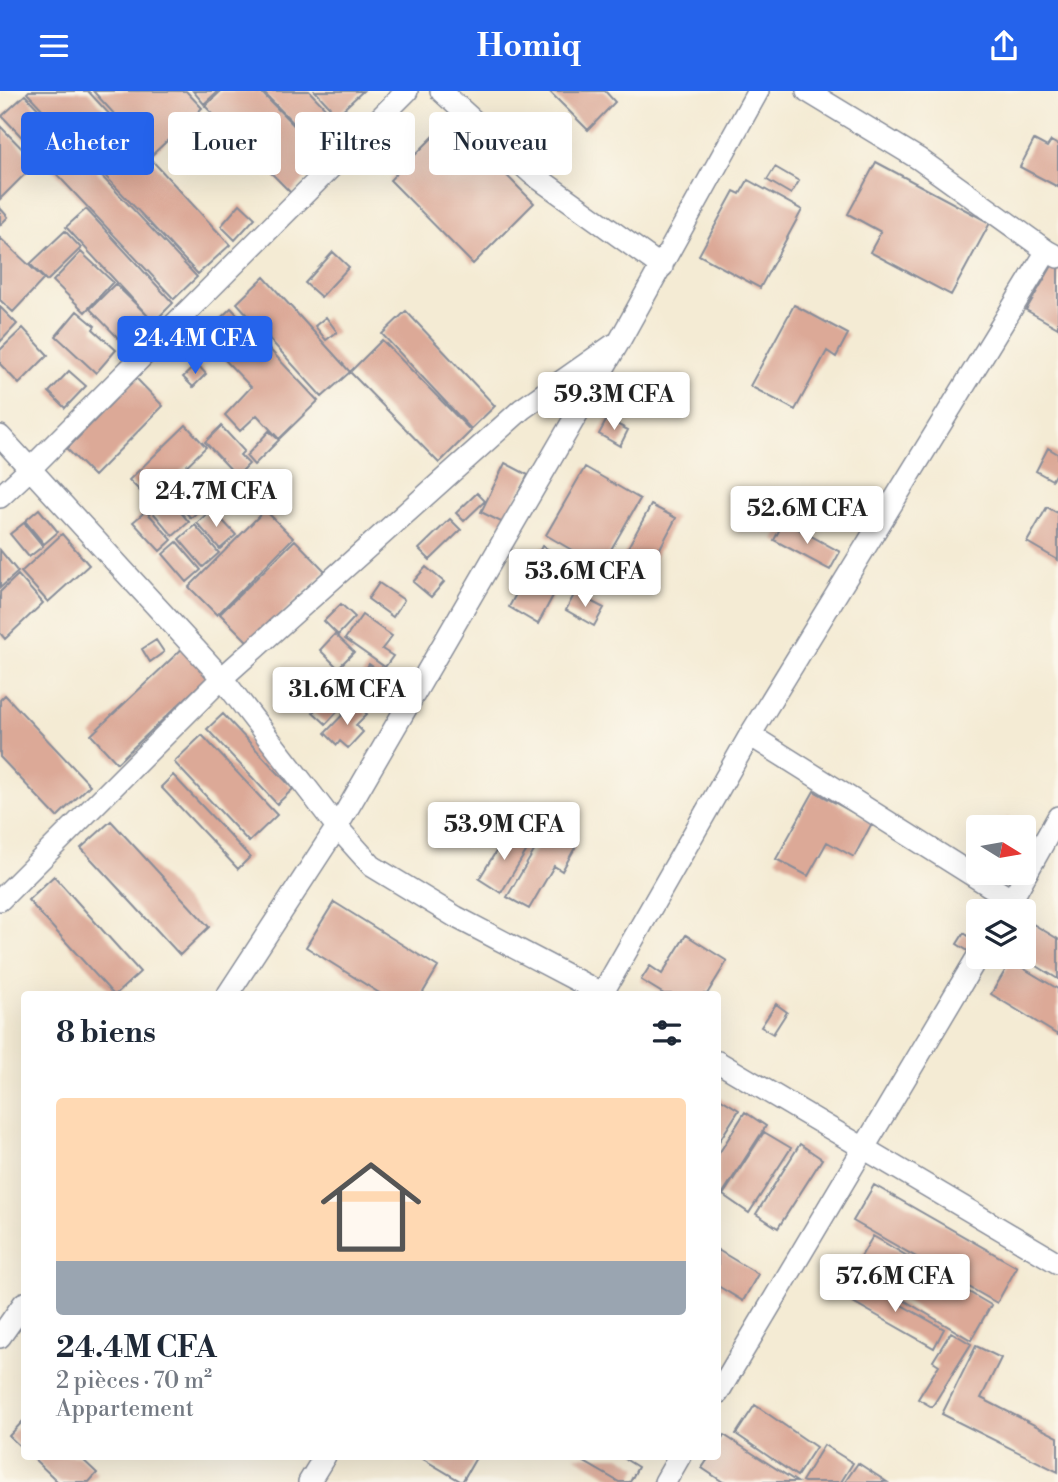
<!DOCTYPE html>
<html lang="fr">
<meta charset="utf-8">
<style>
:root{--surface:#fff;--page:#f2f2f3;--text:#1f2937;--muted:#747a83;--line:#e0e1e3;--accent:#2563eb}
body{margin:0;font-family:"Libre Bodoni",serif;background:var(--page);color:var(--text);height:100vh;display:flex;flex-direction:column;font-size:26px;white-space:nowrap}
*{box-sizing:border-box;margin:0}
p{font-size:23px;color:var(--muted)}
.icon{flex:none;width:38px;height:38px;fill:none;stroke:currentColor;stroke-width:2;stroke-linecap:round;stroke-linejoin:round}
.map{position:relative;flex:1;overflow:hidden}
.side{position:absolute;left:21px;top:900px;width:700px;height:469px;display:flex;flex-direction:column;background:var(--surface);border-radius:7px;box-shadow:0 7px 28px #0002}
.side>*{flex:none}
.banner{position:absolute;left:21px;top:21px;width:700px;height:63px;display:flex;gap:14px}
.needle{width:46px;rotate:101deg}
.fabs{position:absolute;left:966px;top:724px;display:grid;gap:14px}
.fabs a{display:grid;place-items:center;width:70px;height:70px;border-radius:7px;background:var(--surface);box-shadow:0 7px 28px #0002;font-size:35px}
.price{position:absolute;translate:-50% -60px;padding:0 16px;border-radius:7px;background:#fff;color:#222;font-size:23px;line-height:46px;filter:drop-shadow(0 2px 4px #0008)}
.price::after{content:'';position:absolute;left:50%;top:42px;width:21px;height:16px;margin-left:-10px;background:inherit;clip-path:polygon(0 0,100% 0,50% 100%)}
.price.selected{background:var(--accent);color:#fff}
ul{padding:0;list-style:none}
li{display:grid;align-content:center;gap:14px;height:371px;padding:0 35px}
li+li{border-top:2px solid var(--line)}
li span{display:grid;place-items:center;height:217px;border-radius:7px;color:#555}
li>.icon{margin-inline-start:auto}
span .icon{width:126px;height:126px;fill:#fffc;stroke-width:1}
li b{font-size:30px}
h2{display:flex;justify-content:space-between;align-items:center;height:84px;padding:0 35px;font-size:30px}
.tag{padding:0 24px;border-radius:7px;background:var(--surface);box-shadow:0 7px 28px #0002;font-size:24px;line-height:63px}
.tag.selected{background:var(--accent);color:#fff}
header{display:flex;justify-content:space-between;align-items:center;height:91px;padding:0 35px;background:var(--accent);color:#fff;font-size:32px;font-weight:800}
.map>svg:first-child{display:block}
.building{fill:#dca997}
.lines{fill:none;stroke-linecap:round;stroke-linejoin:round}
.street-casing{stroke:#888d99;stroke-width:24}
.street{stroke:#fff;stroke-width:21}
</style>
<header><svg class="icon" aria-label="menu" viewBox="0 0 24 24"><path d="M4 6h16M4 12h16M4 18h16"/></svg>Homiq<svg class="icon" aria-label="share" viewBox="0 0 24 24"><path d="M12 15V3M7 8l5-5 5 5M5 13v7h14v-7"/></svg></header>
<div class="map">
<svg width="1058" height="1391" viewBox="0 0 1058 1391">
<rect width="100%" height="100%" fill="#fbf7ec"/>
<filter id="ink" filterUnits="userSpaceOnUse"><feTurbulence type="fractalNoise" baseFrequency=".0143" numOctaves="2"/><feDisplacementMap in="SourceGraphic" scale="14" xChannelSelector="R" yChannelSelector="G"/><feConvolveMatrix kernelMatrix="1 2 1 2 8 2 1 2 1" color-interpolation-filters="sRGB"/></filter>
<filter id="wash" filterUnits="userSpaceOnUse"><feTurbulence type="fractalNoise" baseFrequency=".00686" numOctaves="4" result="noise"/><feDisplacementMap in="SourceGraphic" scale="28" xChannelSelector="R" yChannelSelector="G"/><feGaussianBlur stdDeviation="1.57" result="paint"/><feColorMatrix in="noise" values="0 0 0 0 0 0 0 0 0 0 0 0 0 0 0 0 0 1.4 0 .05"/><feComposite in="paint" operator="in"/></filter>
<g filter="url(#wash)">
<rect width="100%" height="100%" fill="#f4ebd4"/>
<g id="blocks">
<path class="building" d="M29 0H88L230 154 198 183 27 2Z
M93 0H186L202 17 152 64Z
M193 0H218L204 13Z
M221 0H260L326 67 291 102 205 15Z
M262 0H309L353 46 329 68Z
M315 0H363L337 24Z
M549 0H605L615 11 588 39Z
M25 4 197 186 174 208 2 25Z
M451 28 534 112 473 173 390 89Z
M0 35 36 72 0 108Z
M1034 49 1047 56 1051 50 1058 54V96L1020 76Z
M876 71 990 132 951 204 870 161 881 141 848 123Z
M775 76 799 90 791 103 767 89Z
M748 89 802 119 760 197 699 164 734 100 740 103Z
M240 113 255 127 235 149 221 135Z
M0 117 8 126 0 134Z
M86 118 173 212 128 257 90 218 115 193 148 225 66 136Z
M65 140 81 157 47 190 30 173Z
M0 147 44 188 13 221 0 209Z
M81 161 113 191 85 221 53 190Z
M333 161 349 176 321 206 305 192Z
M1053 173 1058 176V237L1026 219Z
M264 186 350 281 322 306 237 212Z
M794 214 848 243 836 266 827 260 795 319 750 295Z
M0 216 17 233 0 251Z
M231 217 318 310 279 348 257 324 240 340 225 324 251 296 202 245Z
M77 220 95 235 93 238 116 259 96 282 56 245Z
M406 220 495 315 471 338 382 243Z
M326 226 337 241 326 249 315 235Z
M23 237 48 264 19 293 0 273V259Z
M382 249 471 340 439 372 350 281Z
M197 273 206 283 193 296 183 286Z
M69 280 86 295 65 317 49 301Z
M136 287 163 315 94 385 67 358Z
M607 328 628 339 620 355 599 343Z
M186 334 206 356 150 410 129 389Z
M221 335 244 360 240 364 249 373 237 385 205 351Z
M269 340 279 349 254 374 246 365Z
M1048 357 1058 363V378L1052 389 1036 380Z
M505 372 528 384 503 432 481 421Z
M585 376 640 408 601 476 546 444Z
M208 380 217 390 206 401 196 390Z
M184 385 207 412 191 427 167 401Z
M477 402 485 410 464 430 456 422Z
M166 404 189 431 173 445 150 418Z
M651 414 676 427 645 486 619 473Z
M1047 416 1058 422V469L1027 451Z
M39 418 58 441 44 453 25 430Z
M212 418 236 444 220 458 197 432Z
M265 419 293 447 217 524 189 496Z
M146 420 172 449 160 460 133 431Z
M450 428 461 439 430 469 419 458Z
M784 430 840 461 830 479 774 449Z
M24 432 43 455 29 466 10 443Z
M195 434 219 462 203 476 179 448Z
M62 443 89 474 48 511 21 481Z
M295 449 325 480 251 554 220 523Z
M177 451 201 479 187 491 163 463Z
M542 455 571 471 538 533 509 516Z
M0 459 18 481 0 497Z
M426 476 444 491 431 506 413 491Z
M18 484 43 512 5 548 0 542V501Z
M379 492 404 509 393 526 368 508Z
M575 502 604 517 594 535 566 519Z
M341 513 355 526 338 544 324 530Z
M362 524 392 545 382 558 393 565 385 576 345 548Z
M335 543 354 561 338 577 320 559Z
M156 549 164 561 150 571 142 558Z
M184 556 210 584 117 672 91 644Z
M369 573 384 583 368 609 353 599Z
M5 604 90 694 57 726 0 666V609Z
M326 608 338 620 326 633 313 621Z
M355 611 367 623 356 634 363 641 348 657 340 650 337 654 325 642Z
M223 623 293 698 277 713 207 638Z
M202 644 277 724 249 751 174 671Z
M173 684 250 766 238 778 161 696Z
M814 700 872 732 854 766 827 751 808 785 776 768Z
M1007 726 1026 737H1001Z
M111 730 209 836 180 864 81 757Z
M547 738 576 755 562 780 554 775 529 818 507 806Z
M508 741 530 754 501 802 479 788Z
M54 785 140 881 116 903H113L28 809Z
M334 811 438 876 422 903H381L306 856Z
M1033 833 1058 848V888L1024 867V848Z
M964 842 978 852V855L973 863 957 853Z
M686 844 727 870 707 903H664L641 889 650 875 662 883Z
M1011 870 1058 898V944L991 903Z
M776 913 787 921 773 943 761 936Z
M718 1006 739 1019 718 1052Z
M745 1021 766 1035 721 1105 718 1103V1064Z
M764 1041 791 1057 749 1122 723 1104Z
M800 1053 822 1068 778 1137 756 1123Z
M874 1094 1017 1176 997 1212 853 1130Z
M873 1145 991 1214 971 1249 853 1179Z
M718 1159 758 1183 743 1210 718 1195Z
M857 1189 944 1238 934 1257 846 1207Z
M951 1241 971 1253 932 1316 918 1308 939 1274 933 1270Z
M976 1255 1001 1267 981 1307 1058 1346V1381L942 1323Z
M755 1314 816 1356 797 1385 736 1343Z
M24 1329V1359L9 1345Z
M724 1344 797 1391H723L702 1377 710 1365H718V1354Z
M824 1354 853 1372 841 1391H804L802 1390Z
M31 1365H79L97 1382 89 1391H58Z
M418 1365H477L462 1391Z
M574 1365H620L638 1376 630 1391H619Z
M858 1372 887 1391H845Z"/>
</g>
</g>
<g filter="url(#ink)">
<use href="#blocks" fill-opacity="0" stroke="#888d99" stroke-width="2"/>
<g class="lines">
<defs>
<path id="street" d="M441 0 531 82 662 176
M807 0 919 68 1047 160 1058 166
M0 345 222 587 337 736 372 775 456 826 603 903
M0 406 31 377 407 0
M750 644 1012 809
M0 809 222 587 522 318 613 254
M1006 819 1058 726
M228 903 337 736 620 249 758 0
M602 903 750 644 1047 160
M718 971 1058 1172
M0 1246 24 1212
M718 1302 978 865
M309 1391 325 1365
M665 1391 680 1365"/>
</defs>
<use href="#street" class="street-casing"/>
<use href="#street" class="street"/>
</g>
</g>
</svg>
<div class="fabs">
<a><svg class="needle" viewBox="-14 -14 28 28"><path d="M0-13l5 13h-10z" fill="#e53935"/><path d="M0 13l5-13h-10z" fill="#747a83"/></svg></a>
<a><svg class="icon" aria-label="layers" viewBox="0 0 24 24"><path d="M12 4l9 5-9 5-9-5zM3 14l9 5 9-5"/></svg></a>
</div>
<b class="price selected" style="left:195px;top:285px">24.4M CFA</b>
<b class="price" style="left:614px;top:341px">59.3M CFA</b>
<b class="price" style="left:216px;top:438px">24.7M CFA</b>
<b class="price" style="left:807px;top:455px">52.6M CFA</b>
<b class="price" style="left:585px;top:518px">53.6M CFA</b>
<b class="price" style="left:347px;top:636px">31.6M CFA</b>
<b class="price" style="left:504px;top:771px">53.9M CFA</b>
<b class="price" style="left:895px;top:1223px">57.6M CFA</b>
<div class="banner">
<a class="tag selected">Acheter</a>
<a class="tag">Louer</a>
<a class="tag">Filtres</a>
<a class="tag">Nouveau</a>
</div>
<section class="side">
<h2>8 biens<svg class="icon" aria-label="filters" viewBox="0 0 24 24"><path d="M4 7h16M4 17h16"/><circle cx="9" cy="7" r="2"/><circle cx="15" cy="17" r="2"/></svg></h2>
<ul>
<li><span style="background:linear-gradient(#ffd9b3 75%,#9aa5b1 0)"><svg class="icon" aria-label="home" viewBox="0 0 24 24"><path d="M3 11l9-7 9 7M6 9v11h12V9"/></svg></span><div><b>24.4M CFA</b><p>2 pièces · 70 m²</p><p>Appartement</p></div></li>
</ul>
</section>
</div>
